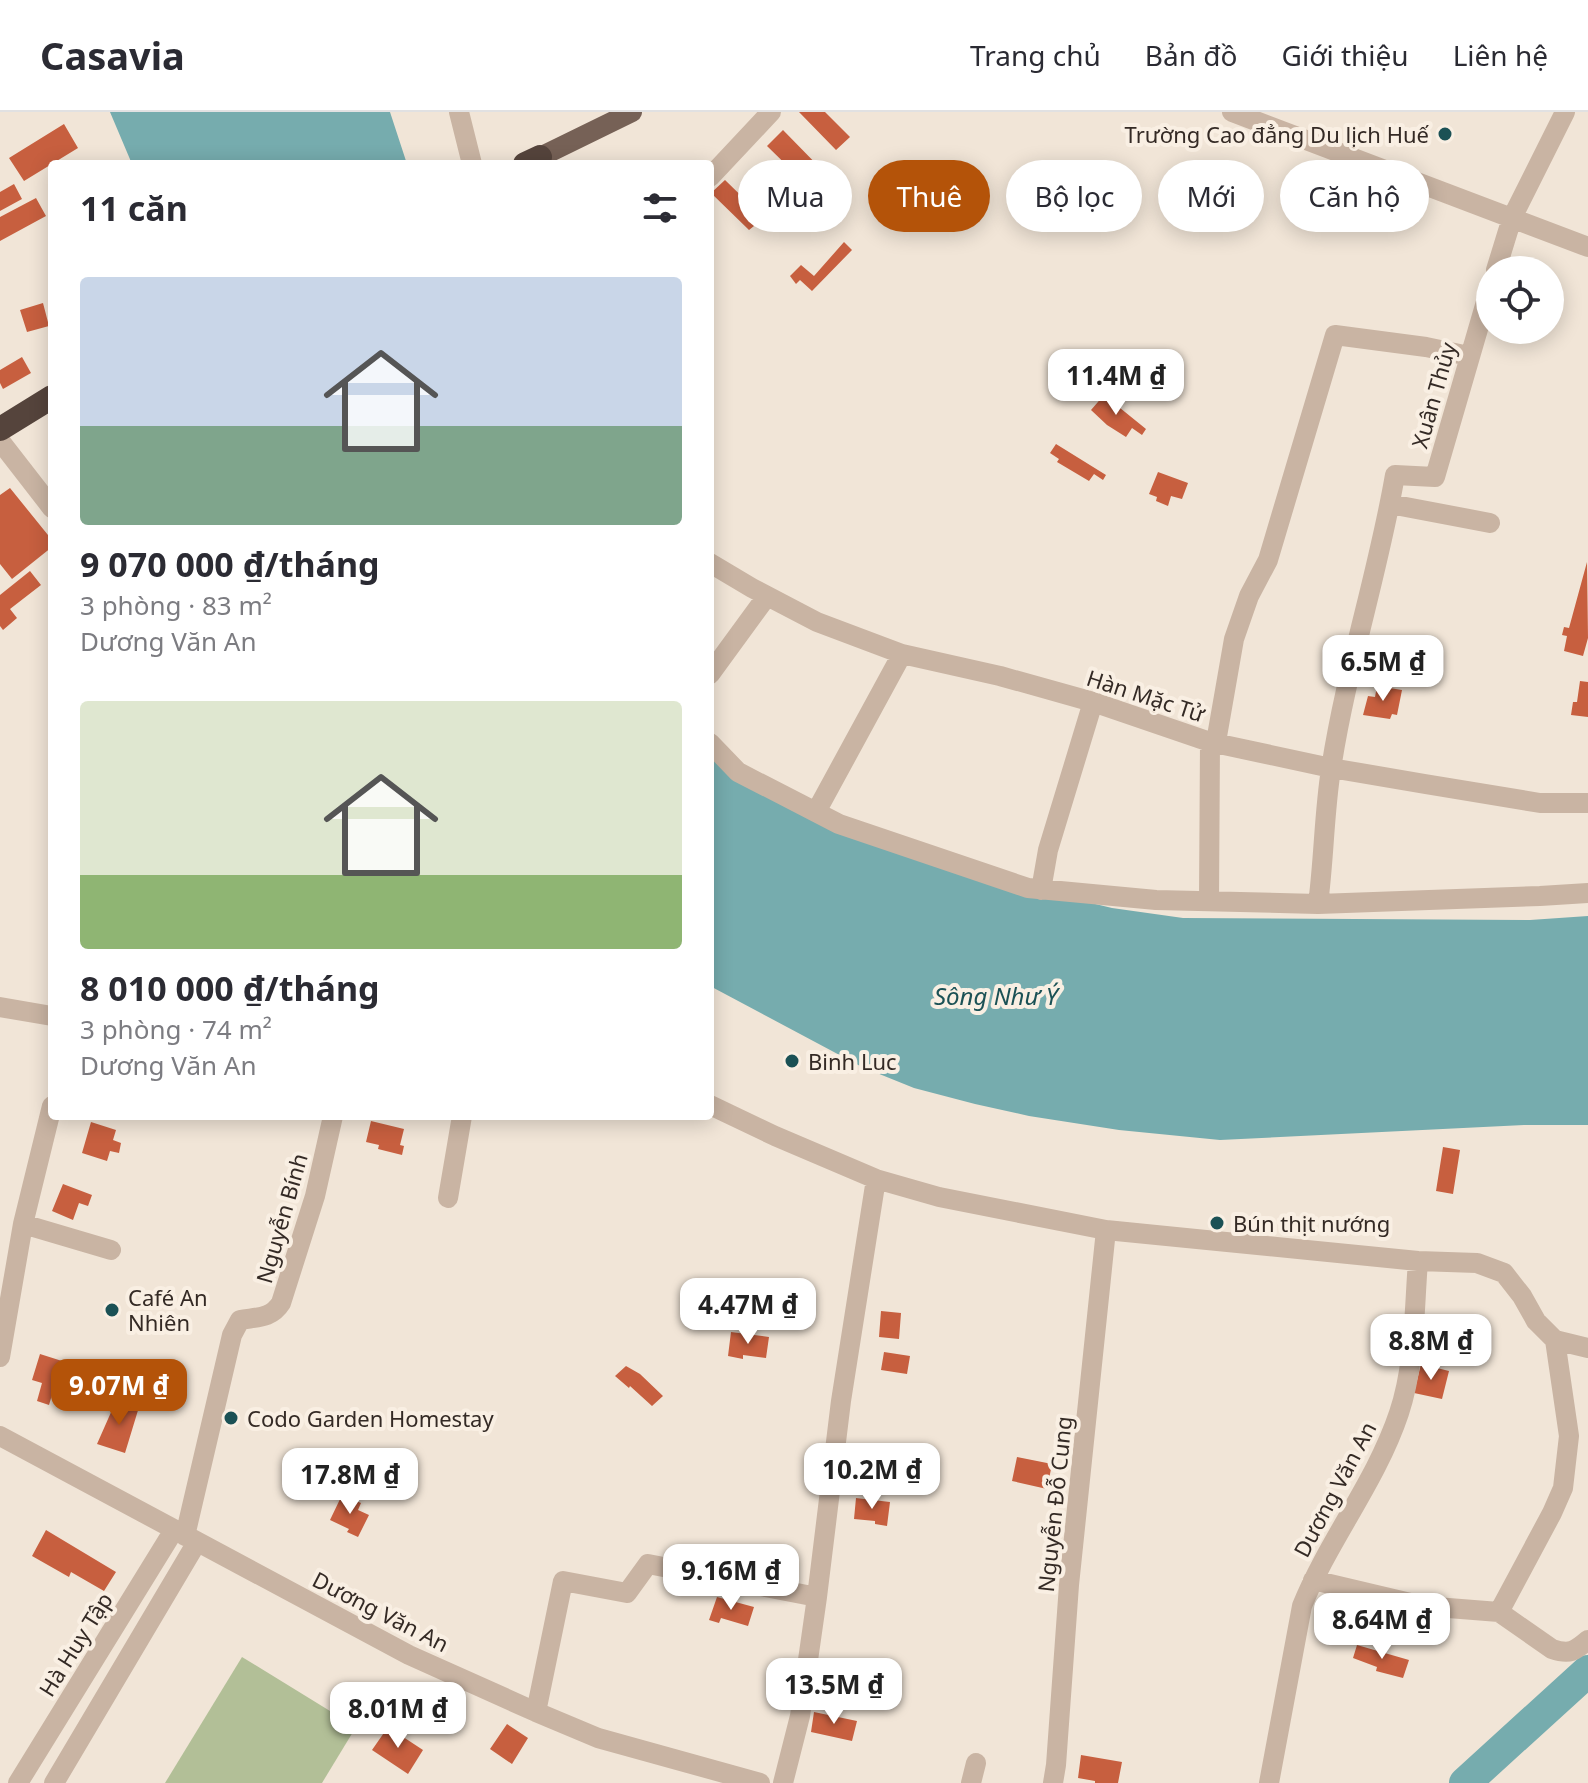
<!DOCTYPE html>
<html lang="vi">
<meta charset="utf-8">
<style>
:root{--surface:#fff;--page:#f2f2f3;--text:#2b2b33;--muted:#7c7c81;--line:#e1e1e2;--accent:#b45309}
body{margin:0;font-family:"Noto Sans",sans-serif;background:var(--page);color:var(--text);height:100vh;display:flex;flex-direction:column;font-size:30px;white-space:nowrap}
*{box-sizing:border-box;margin:0}
p{font-size:26px;color:var(--muted)}
.icon{flex:none;width:44px;height:44px;fill:none;stroke:currentColor;stroke-width:2;stroke-linecap:round;stroke-linejoin:round}
.map{position:relative;flex:1;overflow:hidden}
.details{position:absolute;left:48px;top:48px;width:666px;height:960px;display:flex;flex-direction:column;background:var(--surface);border-radius:8px;box-shadow:0 4px 20px #0003}
.details>*{flex:none}
.hud{position:absolute;left:738px;top:48px;width:730px;height:72px;display:flex;gap:16px}
.fabs{position:absolute;left:1476px;top:144px;display:grid;gap:16px}
.fabs a{display:grid;place-items:center;width:88px;height:88px;border-radius:50%;background:var(--surface);box-shadow:0 4px 20px #0003;font-size:40px}
.price{position:absolute;translate:-50% -68px;padding:0 18px;border-radius:16px;background:#fff;color:#222;font-size:26px;line-height:52px;filter:drop-shadow(0 2px 4px #0008)}
.price::after{content:'';position:absolute;left:50%;top:48px;width:24px;height:18px;margin-left:-12px;background:inherit;clip-path:polygon(0 0,100% 0,50% 100%)}
.price.active{background:var(--accent);color:#fff}
ul{padding:0;list-style:none}
li{display:grid;align-content:center;gap:16px;height:424px;padding:0 32px}
li span{display:grid;place-items:center;height:248px;border-radius:8px;color:#555}
li>.icon{margin-inline-start:auto}
span .icon{width:144px;height:144px;fill:#fffc;stroke-width:1}
li b{font-size:34px}
h2{display:flex;justify-content:space-between;align-items:center;height:96px;padding:0 32px;font-size:34px}
.chip{padding:0 28px;border-radius:36px;background:var(--surface);box-shadow:0 4px 20px #0003;font-size:28px;line-height:72px}
.chip.active{background:var(--accent);color:#fff}
header{display:flex;align-items:center;gap:48px;box-sizing:border-box;height:112px;padding:0 40px;background:var(--surface);border-bottom:2px solid var(--line)}
header strong{font-size:38px}
nav{display:flex;gap:44px;margin-inline-start:auto;font-size:28px}
.map>svg:first-child{display:block}
.green{fill:#b2bf97}
.water{fill:#76acae}
.lines{fill:none;stroke-linecap:round;stroke-linejoin:round}
.river{stroke:#76acae;stroke-width:32}
.building{fill:#c75f3f}
.minor{stroke:#c9b4a3;stroke-width:20}
.major{stroke:#766156;stroke-width:20}
.highway{stroke:#55443c;stroke-width:24}
.poi-dot{fill:#1b5155;stroke:#f9efe3;stroke-width:3}
.labels{text-anchor:middle;dominant-baseline:central;stroke-width:8;stroke-linejoin:round;paint-order:stroke}
.poi-label{font-size:22px;fill:#342a25;stroke:#f9efe3;text-anchor:start}
.street-label{font-size:22px;fill:#342a25;stroke:#f9efe3}
.water-label{font-size:24px;font-style:italic;fill:#1b5155;stroke:#f9efe3}
</style>
<header>
<strong>Casavia</strong>
<nav><a>Trang chủ</a><a>Bản đồ</a><a>Giới thiệu</a><a>Liên hệ</a></nav>
</header>
<div class="map">
<svg width="1588" height="1671" viewBox="0 0 1588 1671">
<rect width="100%" height="100%" fill="#f1e5d7"/>
<path class="green" d="M242 1545 356 1615 322 1671H165Z"/>
<path class="water" d="M110 0H390L407 52H132Z
M710 632 759 672 1037 778 1112 796 1183 806 1530 808 1588 804V1013H1524L1220 1028 1119 1018 1029 1004 975 992 914 976 862 955 710 874Z"/>
<g class="lines">
<path class="river" d="M1465 1671 1588 1559"/>
</g>
<path class="building" d="M799 0H825L850 25 836 38Z
M64 12 78 36 24 69 9 46Z
M783 18 828 64 813 79 767 34Z
M725 68 764 106 749 118 711 81Z
M14 72 22 87 0 99V80Z
M36 86 46 104 0 129V105Z
M844 130 852 138 812 179 800 168 796 172 790 164 801 153 814 164Z
M43 191 49 214 27 220 20 198Z
M22 245 31 261 3 277 0 271V258Z
M1104 283 1146 317 1142 323 1132 316 1126 325 1107 313 1091 298Z
M1056 332 1106 363 1103 368 1094 362 1089 369 1057 350 1059 347 1050 341Z
M1158 360 1188 371 1182 387 1171 384 1168 394 1156 389 1157 385 1149 382Z
M10 376 52 428V435L12 467 0 452V383Z
M1587 450 1588 526 1583 544 1564 539 1567 524 1562 523 1564 515 1569 516Z
M30 459 41 473 10 497 17 506 3 518 0 514V483Z
M1580 569 1588 570V605L1571 603 1573 590H1577Z
M1377 574 1402 578 1397 603 1392 602 1390 607 1363 603 1368 584 1375 585Z
M371 1009 404 1017 400 1033 404 1034 402 1043 378 1037 379 1033 366 1030Z
M91 1010 116 1018 113 1028 121 1031 119 1041 110 1039 107 1049 82 1041Z
M1443 1035 1460 1038 1453 1082 1436 1079Z
M63 1072 92 1083 88 1094 79 1091 73 1108 52 1099Z
M881 1199 901 1201 899 1227 879 1225Z
M731 1220 769 1225 766 1246 743 1243V1247L728 1244Z
M884 1240 910 1244 907 1262 881 1258Z
M40 1242 62 1249 49 1293 37 1289 42 1271 32 1268Z
M1421 1252 1449 1259 1442 1287 1414 1281Z
M626 1254 640 1262 663 1284 652 1294 630 1274 629 1276 615 1264Z
M116 1289 139 1295 125 1341 97 1332Z
M1017 1345 1052 1352 1047 1377 1012 1369Z
M342 1383 361 1391 358 1398 369 1403 358 1425 347 1420 349 1417 330 1408Z
M856 1386 890 1390 887 1414 875 1412V1409L854 1407Z
M46 1418 116 1460 104 1479 71 1460 69 1465 32 1444Z
M717 1485 754 1495 748 1514 721 1506 719 1511 709 1508Z
M1357 1533 1409 1548 1403 1566 1376 1559 1377 1555 1353 1546Z
M837 1563 850 1565 851 1563 872 1566 866 1595 832 1588Z
M814 1600 857 1609 852 1629 811 1620Z
M507 1612 528 1626 512 1652 490 1637Z
M388 1615 423 1638 408 1662 372 1638Z
M1081 1643 1122 1650 1118 1671H1095V1669L1078 1666Z"/>
<g class="lines">
<path class="minor" d="M459 0 472 52
M1232 0 1588 135
M710 65 771 0
M1496 158 1512 106 1565 0
M0 329 52 396
M1390 392 1490 411
M710 451 752 476 817 510 902 542 1000 564 1093 590 1210 630 1331 656 1425 672 1540 691H1588
M710 562 767 484
M1216 630 1234 527 1249 484 1268 448 1335 223 1426 235 1469 244
M710 631 738 660 839 712 1028 776 1156 788 1318 792 1540 784 1588 781
M816 700 902 542
M1041 778 1048 738 1093 590
M1209 789 1210 630
M1318 792C1324 747 1324 702 1331 657 1346 558 1378 462 1395 363L1435 365 1490 176
M0 895 52 904
M710 993 775 1024 876 1067 939 1085 1106 1118 1418 1149 1477 1151 1504 1161 1522 1184 1536 1209 1555 1228 1588 1236
M448 1086 462 1004
M23 1112 111 1138
M0 1245 23 1112 52 994
M0 1324 409 1543 536 1600 598 1626 760 1671
M185 1424 232 1223 240 1208C256 1205 271 1207 281 1191L315 1084 333 1004
M1313 1468 1423 1494 1499 1500 1552 1537C1570 1543 1575 1539 1588 1528
M1499 1500 1552 1401 1563 1376 1569 1324 1555 1228
M536 1600 563 1469 627 1481 648 1452 817 1485
M18 1671 174 1418
M54 1671 197 1430
M783 1671 800 1604 817 1485 841 1289 876 1067
M971 1671 976 1651
M1053 1671 1056 1653 1069 1473 1106 1118
M1269 1671 1302 1494C1329 1427 1376 1370 1399 1301 1415 1253 1414 1200 1418 1149"/>
<path class="major" d="M540 45 632 0"/>
<path class="highway" d="M525 52 540 45
M0 317 52 285"/>
</g>
<g class="poi-dot">
<circle cx="1445" cy="22" r="8"/>
<circle cx="792" cy="949" r="8"/>
<circle cx="1217" cy="1111" r="8"/>
<circle cx="112" cy="1198" r="8"/>
<circle cx="231" cy="1306" r="8"/>
</g>
<g class="labels">
<g class="poi-label">
<text x="1429" y="22" text-anchor="end">Trường Cao đẳng Du lịch Huế</text>
<text x="808" y="949">Binh Luc</text>
<text x="1233" y="1111">Bún thịt nướng</text>
<text x="128" y="1185">Café An<tspan x="128" dy="25">Nhiên</tspan></text>
<text x="247" y="1306">Codo Garden Homestay</text>
</g>
<g class="street-label">
<text transform="translate(1433 283) rotate(-74)">Xuân Thủy</text>
<text transform="translate(1146 583) rotate(18)">Hàn Mặc Tử</text>
<text transform="translate(281 1106) rotate(-74)">Nguyễn Bính</text>
<text transform="translate(1334 1377) rotate(-62)">Dương Văn An</text>
<text transform="translate(1054 1392) rotate(-84)">Nguyễn Đỗ Cung</text>
<text transform="translate(381 1499) rotate(27)">Dương Văn An</text>
<text transform="translate(75 1532) rotate(-58)">Hà Huy Tập</text>
</g>
<g class="water-label">
<text x="996" y="883">Sông Như Ý</text>
</g>
</g>
</svg>
<div class="fabs">
<a><svg class="icon" aria-label="locate" viewBox="0 0 24 24"><circle cx="12" cy="12" r="6"/><path d="M12 2v4M12 18v4M2 12h4M18 12h4"/></svg></a>
</div>
<b class="price" style="left:1116px;top:305px">11.4M ₫</b>
<b class="price" style="left:1383px;top:591px">6.5M ₫</b>
<b class="price" style="left:748px;top:1234px">4.47M ₫</b>
<b class="price" style="left:1431px;top:1270px">8.8M ₫</b>
<b class="price active" style="left:119px;top:1315px">9.07M ₫</b>
<b class="price" style="left:872px;top:1399px">10.2M ₫</b>
<b class="price" style="left:350px;top:1404px">17.8M ₫</b>
<b class="price" style="left:731px;top:1500px">9.16M ₫</b>
<b class="price" style="left:1382px;top:1549px">8.64M ₫</b>
<b class="price" style="left:834px;top:1614px">13.5M ₫</b>
<b class="price" style="left:398px;top:1638px">8.01M ₫</b>
<div class="hud">
<a class="chip">Mua</a>
<a class="chip active">Thuê</a>
<a class="chip">Bộ lọc</a>
<a class="chip">Mới</a>
<a class="chip">Căn hộ</a>
</div>
<section class="details">
<h2>11 căn<svg class="icon" aria-label="filters" viewBox="0 0 24 24"><path d="M4 7h16M4 17h16"/><circle cx="9" cy="7" r="2"/><circle cx="15" cy="17" r="2"/></svg></h2>
<ul>
<li><span style="background:linear-gradient(#c9d6e8 60%,#7fa58c 0)"><svg class="icon" aria-label="home" viewBox="0 0 24 24"><path d="M3 11l9-7 9 7M6 9v11h12V9"/></svg></span><div><b>9 070 000 ₫/tháng</b><p>3 phòng · 83 m²</p><p>Dương Văn An</p></div></li>
<li><span style="background:linear-gradient(#dfe7d0 70%,#8fb573 0)"><svg class="icon" aria-label="home" viewBox="0 0 24 24"><path d="M3 11l9-7 9 7M6 9v11h12V9"/></svg></span><div><b>8 010 000 ₫/tháng</b><p>3 phòng · 74 m²</p><p>Dương Văn An</p></div></li>
</ul>
</section>
</div>
